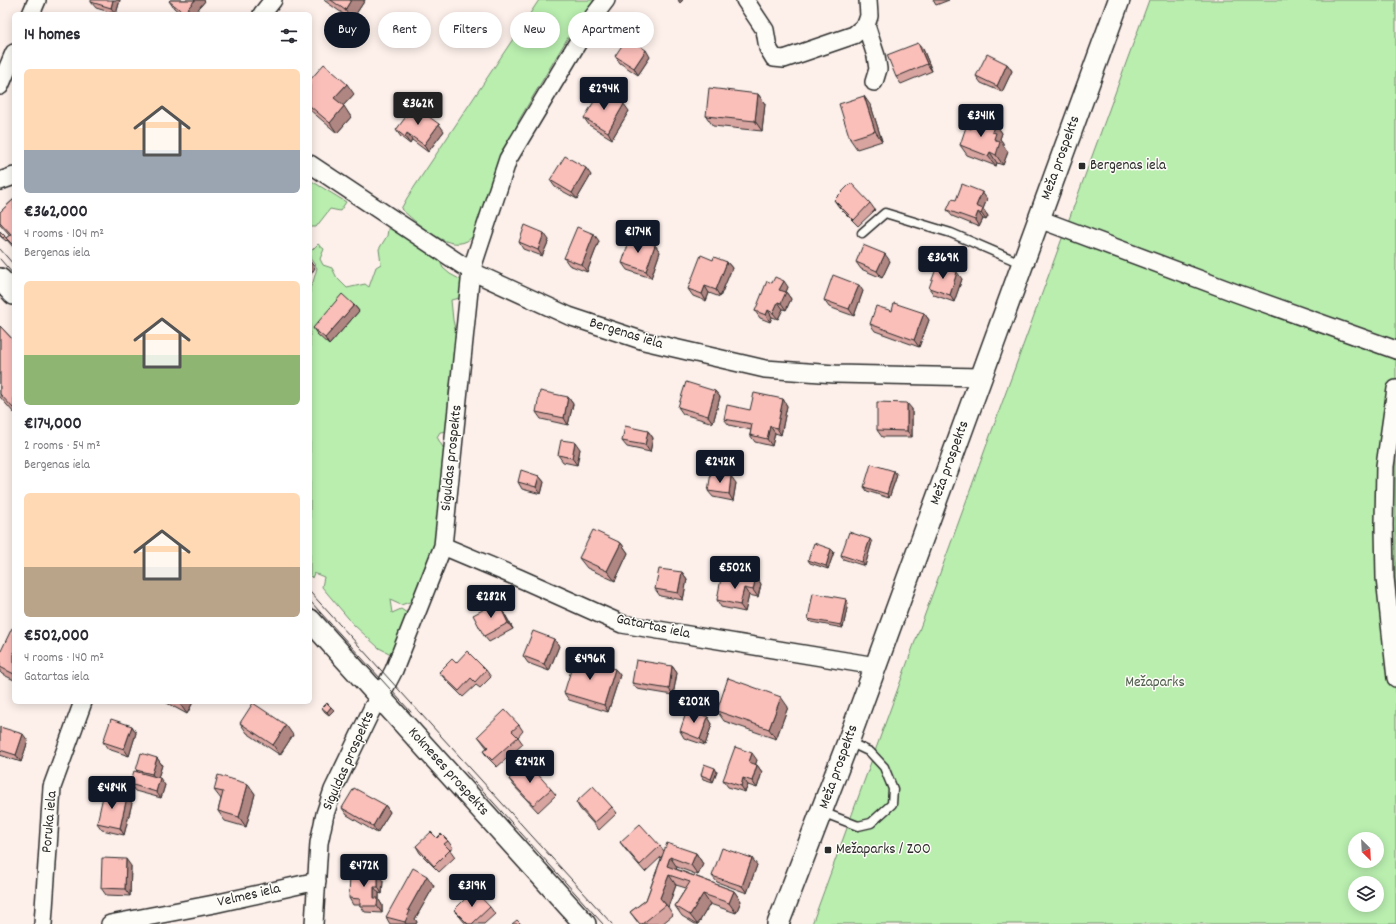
<!DOCTYPE html>
<meta charset="utf-8">
<style>
:root{--surface:#fff;--page:#f7f7f7;--text:#2b2b33;--muted:#7c7c81;--accent:#111827}
body{margin:0;font-family:Dekko,sans-serif;background:var(--page);color:var(--text);height:100vh;display:flex;flex-direction:column;font-size:15px;white-space:nowrap}
*{box-sizing:border-box;margin:0}
p{font-size:13px;color:var(--muted)}
.icon{flex:none;width:22px;height:22px;fill:none;stroke:currentColor;stroke-width:2;stroke-linecap:round;stroke-linejoin:round}
.map{position:relative;flex:1;overflow:hidden}
.details{position:absolute;left:12px;top:12px;width:300px;height:692px;display:flex;flex-direction:column;background:var(--surface);border-radius:6px;box-shadow:0 2px 10px #0003}
.details>*{flex:none}
.hud{position:absolute;left:324px;top:12px;width:380px;height:36px;display:flex;gap:8px}
.needle{width:26px;rotate:156deg}
.tools{position:absolute;left:1348px;top:832px;display:grid;gap:8px}
.tools a{display:grid;place-items:center;width:36px;height:36px;border-radius:50%;background:var(--surface);box-shadow:0 2px 10px #0003;font-size:20px}
.price{position:absolute;translate:-50% -34px;padding:0 9px;border-radius:4px;background:var(--accent);color:#fff;font-size:13px;line-height:26px;filter:drop-shadow(0 1px 2px #0008)}
.price::after{content:'';position:absolute;left:50%;top:24px;width:12px;height:9px;margin-left:-6px;background:inherit;clip-path:polygon(0 0,100% 0,50% 100%)}
.price.on{background:#222;color:#fff}
ul{padding:0;list-style:none}
li{display:grid;align-content:center;gap:8px;height:212px;padding:0 12px}
li span{display:grid;place-items:center;height:124px;border-radius:6px;color:#555}
li>.icon{margin-inline-start:auto}
span .icon{width:72px;height:72px;fill:#fffc;stroke-width:1}
li b{font-size:17px}
h2{display:flex;justify-content:space-between;align-items:center;height:48px;padding:0 12px;font-size:17px}
.pill{padding:0 14px;border-radius:18px;background:var(--surface);box-shadow:0 2px 10px #0003;font-size:14px;line-height:36px}
.pill.on{background:var(--accent);color:#fff}
.map>svg:first-child{display:block}
.green{fill:#b9eeaf;stroke:#728c6d;fill-rule:evenodd}
.lines{fill:none;stroke-linecap:round;stroke-linejoin:round}
.service-casing{stroke:#2b2b2b;stroke-width:11}
.minor-casing{stroke:#2b2b2b;stroke-width:20}
.tertiary-casing{stroke:#2b2b2b;stroke-width:24}
.service{stroke:#fdfcf7;stroke-width:8}
.minor{stroke:#fdfcf7;stroke-width:17}
.tertiary{stroke:#fdfcf7;stroke-width:21}
.tram{stroke:#2b2b2b;stroke-width:1}
.wall{fill:#d8a4a0;stroke:#2b2b2b}
.shaded-wall{fill:#b08682;stroke:#2b2b2b}
.building{fill:#fbbfba;stroke:#2b2b2b}
.poi-dot{fill:#2b2b2b;stroke:#fdfcf7;stroke-width:1.5}
.labels{text-anchor:middle;dominant-baseline:central;stroke-width:3;stroke-linejoin:round;paint-order:stroke}
.street-label{font-size:15px;fill:#2b2b2b;stroke:#fdfcf7}
.poi-label{font-size:15px;fill:#2b2b2b;stroke:#fdfcf7;text-anchor:start}
.park-label{font-size:15px;fill:#4e5c4c;stroke:#fdfcf7}
</style>
<div class="map">
<svg width="1396" height="924" viewBox="0 0 1396 924">
<rect width="100%" height="100%" fill="#fdf0eb"/>
<filter id="ink" filterUnits="userSpaceOnUse"><feTurbulence type="fractalNoise" baseFrequency=".025" numOctaves="2"/><feDisplacementMap in="SourceGraphic" scale="8" xChannelSelector="R" yChannelSelector="G"/><feConvolveMatrix kernelMatrix="1 2 1 2 8 2 1 2 1" color-interpolation-filters="sRGB"/></filter>
<g filter="url(#ink)">
<path class="green" d="M539 0H596L567 39 519 120 499 169 474 235C472 237 469 240 467 241 446 252 415 221 401 209L407 198Z
M1149 0H1396V924H812ZM1355 839H1377V861H1355ZM1355 883H1377V905H1355Z
M310 180 346 202 340 211 330 209 316 227H310Z
M389 223 437 255 443 268 450 274 463 281V297L451 300 453 320 458 343 449 391 448 416 451 431 440 432 437 437 445 451 442 520 418 599 401 605 390 600 392 613 401 609 407 613V623L395 656 379 648 354 625 322 587 324 577 314 573 312 578 310 576V288L313 282 317 268 310 258V252L318 244 324 249 320 259 323 265 332 268 337 278 347 288 365 284 369 287 376 267 381 264 379 249 387 236Z"/>
<g class="lines">
<defs>
<path id="service" d="M862 233 885 213 951 233 1023 264
M822 812 858 826 871 823 892 804 893 789 884 767 870 752 849 742"/>
<path id="minor" d="M745 0 765 30 768 48 774 58 784 59 854 35 866 25 869 16 868 0
M31 14 37 0
M262 14 273 0
M866 25 876 56 878 69 874 82
M0 86 14 53
M310 164 471 271 569 316 644 341 765 369 835 374 981 377
M0 181 14 176
M1039 219 1236 293 1396 350
M1396 389 1385 466 1384 525 1385 578 1396 678
M443 546 519 578 622 624 876 666
M43 924 52 787 83 702
M110 924 214 904 317 881
M314 924 319 843 325 814 333 790 373 707 380 697 394 670 443 546 471 271 508 159 593 17 606 0"/>
<path id="tertiary" d="M0 279 14 294
M310 620 585 924
M778 924 848 742 1119 0"/>
</defs>
<use href="#service" class="service-casing"/>
<use href="#minor" class="minor-casing"/>
<use href="#tertiary" class="tertiary-casing"/>
<use href="#service" class="service"/>
<use href="#minor" class="minor"/>
<use href="#tertiary" class="tertiary"/>
<path class="tram" d="M0 249 14 265
M0 259 14 275
M310 592 612 924
M310 601 411 712
M466 772 603 924"/>
</g>
<path class="wall" d="M120 0 116 14 96 8 91 2Z
M170 0H204L205 1 194 14H181L174 8 169 1Z
M324 0H365L352 20 325 1Z
M933 0H949L936 5Z
M923 49 932 71 901 84 896 77Z
M615 56 650 57 638 75 620 63Z
M1007 64 1012 71 1002 92 981 83 976 76Z
M310 80 354 94 343 106 351 117 337 133 310 110Z
M758 94 765 104 762 131 713 126 706 116Z
M871 106 882 141 857 149 850 139Z
M629 111 612 139 589 125 584 118Z
M995 123 1002 133 1000 139 1003 143V145L1008 152 1003 165 997 163 996 166 967 155 960 145 971 129 977 126Z
M396 130 444 131 428 152 412 140 410 144 401 137Z
M591 175 577 199 555 187 550 180Z
M14 199V248L7 240 6 241 0 236V231L6 238 10 235 0 224V212Z
M987 199 983 209 988 216 986 220 983 219 979 227 952 216 947 210 956 200Z
M834 200 870 203 875 210 858 226 839 207Z
M549 240 542 256 523 249 519 242Z
M599 241 587 272 569 265 564 258Z
M655 245 660 252 651 278 627 270 622 263Z
M713 260 727 262 732 268 720 297 709 293 706 301 693 296 688 289Z
M890 261 882 278 861 269 856 262Z
M962 279 954 302 934 295 929 288Z
M772 283 788 287 786 292 791 299 786 310 783 309 778 319 772 317 770 322 760 318 755 311Z
M863 291 854 316 829 307 824 300Z
M354 305 359 311 329 345 317 334 313 328Z
M892 311 924 313 929 320 919 347 875 331 870 324Z
M0 326 14 341V413L0 397Z
M715 391 720 397 713 423 683 414 678 407Z
M568 397 573 404 568 425 541 419 536 412Z
M783 399 787 406 781 435 775 433 772 446 755 442 750 435 751 430 729 425 724 419Z
M912 409V437H882L877 430Z
M648 431 653 438 650 452 627 447 622 441Z
M580 449 577 465 563 462 558 455Z
M894 471 897 475 889 498 867 491 864 487Z
M539 476 544 482 541 494 522 489 518 482Z
M736 483 733 501 713 497 708 491Z
M872 542 865 566 843 559 841 555Z
M621 543 628 553 615 581 587 568 579 558Z
M834 552 828 569 810 563 808 560Z
M682 572 687 579 683 600 660 596 655 589Z
M756 577 761 584 758 597 749 595 745 612 721 607 717 600 744 582Z
M848 603 843 628 811 622 808 619Z
M502 609 513 629 489 642 484 636Z
M14 629V680L2 674 0 672V667Z
M554 639 559 646 549 671 528 663 523 656Z
M456 663 486 670 491 677 480 688 476 685 463 697 444 678 439 672Z
M672 666 677 673 673 695 637 689 632 683Z
M615 669 620 675 608 712 569 700 564 693Z
M165 702H193L187 714Z
M331 707 334 710 329 715 325 712 322 708Z
M788 707 776 739 724 721 717 711Z
M708 717 712 724 705 745 684 738 680 731Z
M240 723 293 735 280 755 247 733Z
M519 725 523 731 518 737 523 744 497 767 488 758 483 751 487 748 478 736Z
M132 726 136 733 129 756 108 749 103 742Z
M0 727 28 741 21 762 0 755Z
M157 758 162 765 158 778 165 785 161 798 135 791 130 784 138 772 136 770Z
M757 760 755 765H757L762 772 757 788 748 785 745 792 728 787 723 780Z
M717 772 713 782 703 779 701 775Z
M509 779 551 789 556 795 538 812 514 786Z
M248 784 255 794 246 827 225 821 218 811 221 799 214 790Z
M576 802 612 807 617 813 599 830 580 809Z
M132 803 124 835 102 830 97 823Z
M385 805 390 812 377 833 347 815 342 808Z
M437 838 448 841 453 848 450 850 455 857 439 872 420 853 416 846Z
M620 842 660 846 664 851 696 853 703 864 698 875 677 867 676 869 734 891 741 901 736 913 710 904 698 924H695L682 916 675 906 686 888 676 885 668 907 673 915 662 924H639L630 912 646 900 662 856 645 872 625 849Z
M757 865 747 893 717 882 712 876Z
M131 866 130 896 106 895 101 888Z
M383 881 382 894 379 893V900L382 905V913L365 912 360 905H353L349 898Z
M434 886 415 919 417 922 416 924H390L386 917Z
M490 907 495 914 484 924H466L459 916 454 910Z"/>
<path class="shaded-wall" d="M113 0H120L116 14 111 8Z
M195 0H204L205 1 194 14H184V13Z
M351 0H365L352 20 345 10Z
M678 0H683L680 3Z
M918 43 923 49 932 71 927 64Z
M646 50 650 57 638 75 634 68Z
M1007 64 1012 71 1002 92 997 86Z
M347 84 354 94 341 108 334 98Z
M758 94 765 104 762 131 755 121Z
M864 96 871 106 882 141 875 131Z
M624 104 629 111 612 139 608 132Z
M344 106 351 117 337 133 330 123Z
M995 123 1002 133 1000 139 1003 143V145L1008 152 1003 165 996 155 994 139 992 132Z
M439 124 444 131 428 152 424 145Z
M407 133 412 140 410 144 405 137Z
M990 152 997 163 996 166 988 156Z
M586 168 591 175 577 199 572 193Z
M982 192 987 199 983 209 988 216 986 220 976 206Z
M978 212 983 219 979 227 975 220Z
M544 233 549 240 542 256 538 250Z
M594 234 599 241 587 272 582 265Z
M655 245 660 252 651 278 646 271Z
M885 254 890 261 882 278 877 271Z
M310 261 315 268 310 276Z
M727 262 732 268 720 297 716 290Z
M957 272 962 279 954 302 950 295Z
M784 281 788 287 786 292 791 299 786 310 781 303 779 290Z
M859 285 863 291 854 316 849 309Z
M705 286 709 293 706 301 702 294Z
M778 302 783 309 778 319 773 313Z
M354 305 359 311 329 345 325 338Z
M768 310 772 317 770 322 766 315Z
M924 313 929 320 919 347 914 340Z
M715 391 720 397 713 423 708 416Z
M568 397 573 404 568 425 564 418Z
M783 399 787 406 781 435 777 428Z
M907 403 912 409V437L907 431Z
M770 426 775 433 772 446 767 439Z
M648 431 653 438 650 452 645 445Z
M575 442 580 449 577 465 572 458Z
M894 471 897 475 889 498 887 494Z
M539 476 544 482 541 494 536 487Z
M731 476 736 483 733 501 729 494Z
M870 539 872 542 865 566 862 562Z
M621 543 628 553 615 581 607 571Z
M831 549 834 552 828 569 826 566Z
M682 572 687 579 683 600 678 593Z
M756 577 761 584 758 597 753 590Z
M744 588 749 595 745 612 740 605Z
M846 599 848 603 843 628 841 625Z
M498 602 502 609 513 629 508 623Z
M554 639 559 646 549 671 544 664Z
M672 666 677 673 673 695 669 689Z
M615 669 620 675 608 712 604 705Z
M781 697 788 707 776 739 769 729Z
M181 702H193L187 714 180 704Z
M331 707 334 710 329 715 327 712Z
M708 717 712 724 705 745 700 739Z
M286 725 293 735 280 755 273 745Z
M132 726 136 733 129 756 124 749Z
M23 734 28 741 21 762 16 755Z
M752 753 757 760 754 769 749 762Z
M157 758 162 765 157 781 152 774Z
M757 765 762 772 757 788 752 781Z
M715 768 717 772 713 782 711 779Z
M160 778 165 785 161 798 156 792Z
M743 778 748 785 745 792 741 786Z
M248 784 255 794 246 827 239 817Z
M127 797 132 803 124 835 120 828Z
M385 805 390 812 377 833 373 826Z
M696 853 703 864 698 875 691 865Z
M670 857 677 867 674 876 667 866Z
M752 858 757 865 747 893 742 886Z
M126 859 131 866 130 896 125 889Z
M378 874 383 881 382 894 378 887Z
M669 875 676 885 668 907 660 898Z
M427 876 434 886 415 919 417 922 416 924H406L405 922 408 910Z
M374 887 379 893V900L382 905V913L377 906 374 898Z
M734 891 741 901 736 913 729 903Z
M703 894 710 904 698 924H697L690 915Z"/>
<path class="building" d="M91 0H113L111 8 91 2Z
M170 0H195L184 13 169 1Z
M331 0H351L345 10Z
M627 38 646 50 634 68 615 56Z
M918 43 927 64 896 77 887 55Z
M987 54 1007 64 997 86 976 76Z
M324 64 347 84 334 98 344 106 330 123 310 106V80Z
M709 88 758 94 755 121 706 116Z
M601 90 624 104 608 132 584 118Z
M864 96 875 131 850 139 839 104Z
M414 106 439 124 424 145 407 133 405 137 396 130Z
M979 118 995 123 992 132 996 133 994 139 1000 142 996 155 990 152 988 156 960 145 966 127 971 129 972 124 977 126Z
M565 156 586 168 572 193 550 180Z
M851 183 870 203 854 220 834 200Z
M962 184 982 192 976 206 983 209 981 214 978 212 975 220 947 210 952 199 956 200Z
M14 199V246L6 238 11 234 0 222V212Z
M525 225 544 233 538 250 519 242Z
M577 227 594 234 582 265 564 258Z
M0 231 5 236 3 238 0 235Z
M631 236 655 245 646 271 622 263Z
M863 245 885 254 877 271 856 262Z
M701 255 713 260 714 257 727 262 716 290 705 286 702 294 688 289Z
M937 266 957 272 950 295 929 288Z
M833 275 859 285 849 309 824 300Z
M775 277 784 281 779 290 786 292 781 303 778 302 773 313 768 310 766 315 755 311 767 281 772 283Z
M342 294 354 305 325 338 313 328Z
M894 303 924 313 914 340 870 324 876 306 892 311Z
M0 326 14 341V409L0 394Z
M686 382 715 391 708 416 678 407Z
M540 391 568 397 564 418 536 412Z
M754 393 783 399 777 428 770 426 767 439 750 435 752 424 724 419 727 405 750 410Z
M877 402 907 403V431L877 430Z
M625 426 648 431 645 445 622 441Z
M561 440 575 442 572 458 558 455Z
M871 464 894 471 887 494 864 487Z
M521 470 539 476 536 487 518 482Z
M711 473 731 476 729 494 708 491Z
M593 530 621 543 607 571 579 558Z
M849 532 870 539 862 562 841 555Z
M814 543 831 549 826 566 808 560Z
M659 569 682 572 678 593 655 589Z
M746 575 756 577 753 590 744 588 740 605 717 600 721 578 744 582Z
M813 593 846 599 841 625 808 619Z
M498 602 508 623 484 636 473 615Z
M12 628 14 629V674L0 667V653Z
M533 631 554 639 544 664 523 656Z
M467 651 486 670 475 682 471 678 459 691 439 672 452 659 456 663Z
M575 657 615 669 604 705 564 693Z
M636 660 672 666 669 689 632 683Z
M728 678 781 697 769 729 717 711Z
M253 703 286 725 273 745 240 723Z
M327 703 331 707 327 712 322 708Z
M505 710 519 725 512 731 518 737 492 760 483 751 488 747 478 736Z
M687 710 708 717 700 739 680 731Z
M111 719 132 726 124 749 103 742Z
M0 727 23 734 16 755 0 750Z
M735 747 752 753 749 762 757 765 752 781 743 778 741 786 723 780Z
M141 753 157 758 152 774 136 770Z
M527 762 551 789 533 805 509 779Z
M704 764 715 768 711 779 701 775Z
M134 771 160 778 156 792 130 784Z
M218 775 248 784 239 817 218 811 223 792 214 790Z
M593 786 612 807 594 823 576 802Z
M354 788 385 805 373 826 342 808Z
M104 792 127 797 120 828 97 823Z
M640 824 660 846 640 865 620 842Z
M431 832 437 838 441 834 448 841 444 844 450 850 434 866 416 846Z
M667 843 696 853 691 865 670 857 667 866 734 891 729 903 703 894 690 915 675 906 690 882 669 875 660 898 666 905 642 924H640L630 912 646 900Z
M722 848 752 858 742 886 712 876Z
M102 858 126 859 125 889 101 888Z
M413 868 427 876 408 910 410 911 405 922 386 917Z
M350 873 378 874V887H374V898H378L377 906H360V899L349 898Z
M474 890 490 907 472 924H468L454 910Z
M517 920 521 924H512Z"/>
</g>
<g class="poi-dot">
<rect x="1078" y="162" width="8" height="8" rx="2"/>
<rect x="824" y="846" width="8" height="8" rx="2"/>
</g>
<g class="labels">
<g class="street-label">
<text transform="translate(1061 158) rotate(-70)">Meža prospekts</text>
<text transform="translate(626 334) rotate(17)">Bergenas iela</text>
<text transform="translate(452 458) rotate(-84)">Siguldas prospekts</text>
<text transform="translate(950 463) rotate(-70)">Meža prospekts</text>
<text transform="translate(653 627) rotate(12)">Gatartas iela</text>
<text transform="translate(349 761) rotate(-66)">Siguldas prospekts</text>
<text transform="translate(839 767) rotate(-70)">Meža prospekts</text>
<text transform="translate(448 772) rotate(48)">Kokneses prospekts</text>
<text transform="translate(50 822) rotate(-85)">Poruka iela</text>
<text transform="translate(249 896) rotate(-13)">Velmes iela</text>
</g>
<g class="poi-label">
<text x="1090" y="166">Bergenas iela</text>
<text x="836" y="850">Mežaparks / ZOO</text>
</g>
<g class="park-label">
<text x="1155" y="683">Mežaparks</text>
</g>
</g>
</svg>
<div class="tools">
<a><svg class="needle" viewBox="-14 -14 28 28"><path d="M0-13l5 13h-10z" fill="#e53935"/><path d="M0 13l5-13h-10z" fill="#7c7c81"/></svg></a>
<a><svg class="icon" aria-label="layers" viewBox="0 0 24 24"><path d="M12 4l9 5-9 5-9-5zM3 14l9 5 9-5"/></svg></a>
</div>
<b class="price" style="left:604px;top:111px">€294K</b>
<b class="price on" style="left:418px;top:126px">€362K</b>
<b class="price" style="left:981px;top:138px">€341K</b>
<b class="price" style="left:638px;top:254px">€174K</b>
<b class="price" style="left:943px;top:280px">€369K</b>
<b class="price" style="left:720px;top:484px">€242K</b>
<b class="price" style="left:735px;top:590px">€502K</b>
<b class="price" style="left:491px;top:619px">€282K</b>
<b class="price" style="left:590px;top:681px">€496K</b>
<b class="price" style="left:694px;top:724px">€202K</b>
<b class="price" style="left:530px;top:784px">€242K</b>
<b class="price" style="left:112px;top:810px">€484K</b>
<b class="price" style="left:364px;top:888px">€472K</b>
<b class="price" style="left:472px;top:908px">€319K</b>
<div class="hud">
<a class="pill on">Buy</a>
<a class="pill">Rent</a>
<a class="pill">Filters</a>
<a class="pill">New</a>
<a class="pill">Apartment</a>
</div>
<section class="details">
<h2>14 homes<svg class="icon" aria-label="filters" viewBox="0 0 24 24"><path d="M4 7h16M4 17h16"/><circle cx="9" cy="7" r="2"/><circle cx="15" cy="17" r="2"/></svg></h2>
<ul>
<li><span style="background:linear-gradient(#ffd9b3 65%,#9aa5b1 0)"><svg class="icon" aria-label="home" viewBox="0 0 24 24"><path d="M3 11l9-7 9 7M6 9v11h12V9"/></svg></span><div><b>€362,000</b><p>4 rooms · 104 m²</p><p>Bergenas iela</p></div></li>
<li><span style="background:linear-gradient(#ffd9b3 60%,#8fb573 0)"><svg class="icon" aria-label="home" viewBox="0 0 24 24"><path d="M3 11l9-7 9 7M6 9v11h12V9"/></svg></span><div><b>€174,000</b><p>2 rooms · 54 m²</p><p>Bergenas iela</p></div></li>
<li><span style="background:linear-gradient(#ffd9b3 60%,#b9a48a 0)"><svg class="icon" aria-label="home" viewBox="0 0 24 24"><path d="M3 11l9-7 9 7M6 9v11h12V9"/></svg></span><div><b>€502,000</b><p>4 rooms · 140 m²</p><p>Gatartas iela</p></div></li>
</ul>
</section>
</div>
